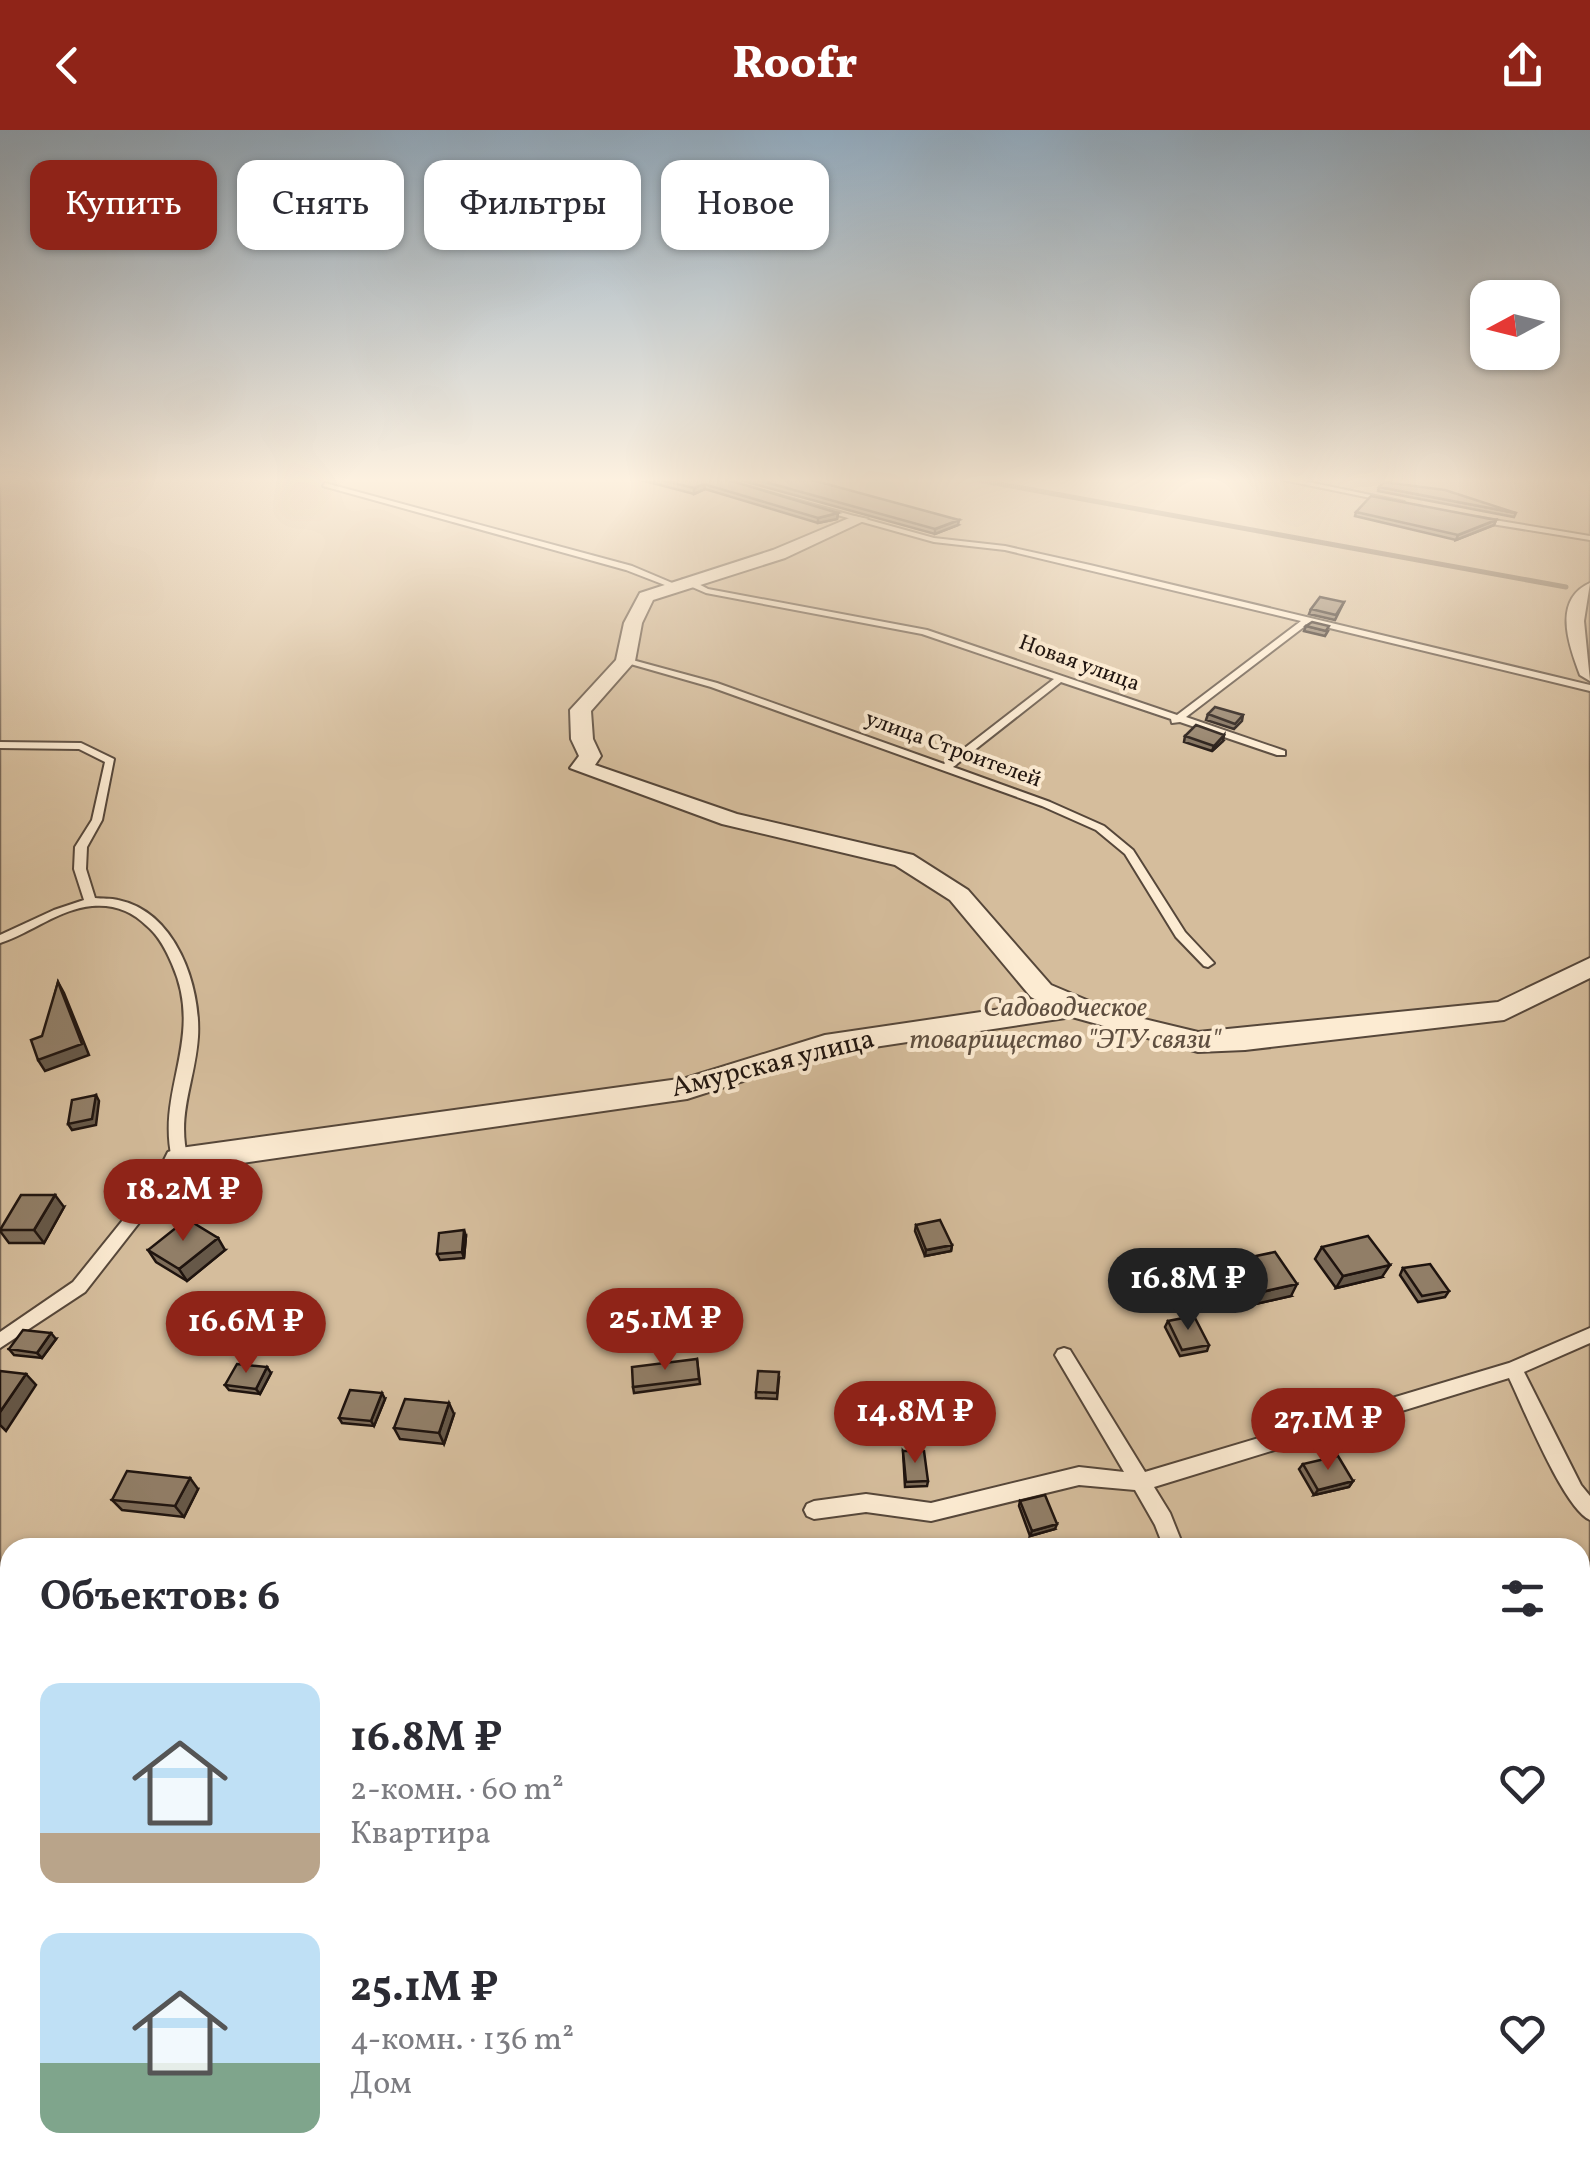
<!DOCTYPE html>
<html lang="ru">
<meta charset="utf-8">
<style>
:root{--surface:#fff;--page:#f2f2f3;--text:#2b2b33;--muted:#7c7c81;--accent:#8f2418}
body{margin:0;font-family:Vollkorn,serif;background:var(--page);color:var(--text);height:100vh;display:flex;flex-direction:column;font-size:38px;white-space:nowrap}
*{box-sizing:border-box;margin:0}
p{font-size:32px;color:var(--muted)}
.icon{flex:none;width:55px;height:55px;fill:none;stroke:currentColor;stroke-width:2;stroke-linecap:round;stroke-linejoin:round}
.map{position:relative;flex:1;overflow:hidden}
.details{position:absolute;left:0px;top:1408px;width:1590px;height:642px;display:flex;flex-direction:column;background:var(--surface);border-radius:30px 30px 0 0;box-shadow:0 2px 8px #0004}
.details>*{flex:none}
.top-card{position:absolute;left:30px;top:30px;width:1000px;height:90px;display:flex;gap:20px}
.needle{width:65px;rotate:263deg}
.fabs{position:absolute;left:1470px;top:150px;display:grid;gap:20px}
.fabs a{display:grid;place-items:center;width:90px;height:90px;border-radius:20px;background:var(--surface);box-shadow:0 2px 8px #0004;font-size:50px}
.price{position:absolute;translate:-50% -85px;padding:0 22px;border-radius:35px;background:var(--accent);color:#fff;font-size:32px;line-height:65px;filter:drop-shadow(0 2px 5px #0008)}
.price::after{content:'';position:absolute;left:50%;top:60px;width:30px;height:22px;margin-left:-15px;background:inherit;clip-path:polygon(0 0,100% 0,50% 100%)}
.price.on{background:#222;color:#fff}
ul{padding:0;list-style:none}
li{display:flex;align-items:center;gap:30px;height:250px;padding:0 40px}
li span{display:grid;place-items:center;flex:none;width:280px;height:200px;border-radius:20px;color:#555}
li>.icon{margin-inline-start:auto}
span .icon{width:120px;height:120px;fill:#fffc;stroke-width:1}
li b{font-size:42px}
h2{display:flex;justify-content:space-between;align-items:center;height:120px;padding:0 40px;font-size:42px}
.pill{padding:0 35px;border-radius:20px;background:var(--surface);box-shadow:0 2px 8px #0004;font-size:35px;line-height:90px}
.pill.on{background:var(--accent);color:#fff}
header{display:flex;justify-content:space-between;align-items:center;height:130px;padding:0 40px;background:var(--accent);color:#fff;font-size:45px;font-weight:800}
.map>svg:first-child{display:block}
.green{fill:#d5bd9c;stroke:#7a6856;stroke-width:2.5}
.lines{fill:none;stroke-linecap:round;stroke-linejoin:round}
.stream{stroke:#766552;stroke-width:5}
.lane-casing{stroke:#56473a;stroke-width:4}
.street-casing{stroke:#56473a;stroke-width:4}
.lane{fill:#fcebd2;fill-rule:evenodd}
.street{fill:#fcebd2;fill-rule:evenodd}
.wall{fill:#7d6c59;stroke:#1f140f;stroke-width:2.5}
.shaded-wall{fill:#665848;stroke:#1f140f;stroke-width:2.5}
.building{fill:#917e67;stroke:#1f140f;stroke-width:2.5}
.labels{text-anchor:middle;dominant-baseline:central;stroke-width:8;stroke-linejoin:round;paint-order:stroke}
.far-street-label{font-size:22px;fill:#1f140f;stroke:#fcebd2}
.park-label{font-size:28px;font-style:italic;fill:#5f4f40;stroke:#fcebd2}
.street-label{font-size:28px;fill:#1f140f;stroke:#fcebd2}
</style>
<header><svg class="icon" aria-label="back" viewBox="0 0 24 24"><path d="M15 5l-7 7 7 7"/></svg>Roofr<svg class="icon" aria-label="share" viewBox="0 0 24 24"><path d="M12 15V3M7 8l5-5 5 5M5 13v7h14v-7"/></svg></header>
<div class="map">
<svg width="1590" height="2049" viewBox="0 0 1590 2049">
<rect width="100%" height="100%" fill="#fae0b9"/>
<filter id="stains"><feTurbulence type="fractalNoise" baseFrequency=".002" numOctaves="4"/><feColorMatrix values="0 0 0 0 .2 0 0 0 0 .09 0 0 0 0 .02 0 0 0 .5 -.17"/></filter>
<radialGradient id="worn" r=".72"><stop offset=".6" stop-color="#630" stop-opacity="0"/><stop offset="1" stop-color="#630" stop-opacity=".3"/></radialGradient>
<path class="green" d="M0 350H1590V1936H1580V1418H10V1947H0Z
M0 1990H10V2040H1171L1094 2049H0Z"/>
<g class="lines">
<path class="stream" d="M978 350 1566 457"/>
<defs>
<path id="lane" d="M712 350H724L934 408 1005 416 1090 435 1590 555V561L1309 493 1186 587 1285 621V625H1277L1180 592 1172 593 1171 589 1061 552 953 637 1050 672 1104 696 1133 720 1185 802 1214 833 1208 837 1204 836 1176 807 1125 724 1096 700 1042 676 711 557 620 531 625 528 717 553 944 634 1054 549 922 504 706 463 683 453V449H689L708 459 927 500 1177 585 1301 491 1005 420 934 412Z
M1283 350H1299L1404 372 1400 374Z
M325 353 632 436 677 455 670 457 626 440 323 356Z
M1476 387 1590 406V410L1473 391Z
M0 612 81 613 114 629 102 690 87 717 86 739 95 768C102 769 111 768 118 770 176 782 201 856 198 907 195 952 176 984 188 1030L185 1034 85 1162 0 1218V1202L73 1152 172 1029C156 959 205 908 172 834 166 820 159 806 147 796 132 781 114 774 92 776 59 779 31 803 0 813V805L54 780 84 770 74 739 75 717 92 690 105 632 79 619 0 618Z
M1590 1198V1213L1524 1242 1581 1355 1590 1366V1390C1564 1379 1523 1277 1509 1248L1154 1357 1170 1383 1184 1418H1164L1155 1395 1135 1360 1079 1355 931 1391 866 1382 814 1389 807 1386 804 1380 807 1374 814 1371 866 1364 931 1373 1079 1337 1124 1342 1055 1225 1058 1220 1064 1218 1070 1220 1145 1342 1509 1233Z"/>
<path id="street" d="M854 386 868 389 785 428 653 470 642 493 635 531 591 581 593 609 601 626 595 635 737 684 913 725 968 760 1051 855 1115 882 1198 902 1498 872 1590 828V848L1504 890 1245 920 1198 922 1072 887 828 924 687 969 180 1042 168 1038 164 1030 168 1022 180 1018 686 948 825 905 1042 873 1031 867 950 770 895 735 722 694 570 638 579 626 571 609 570 580 616 530 624 493 640 463 773 420Z
M1590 453 1584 491 1590 551 1580 545C1569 516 1552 470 1590 453Z
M1590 1940V1998L1580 1999V1941Z
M0 1970H10V2028H0Z"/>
</defs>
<use href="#lane" class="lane-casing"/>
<use href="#street" class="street-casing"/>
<use href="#lane" class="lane"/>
<use href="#street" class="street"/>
</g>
<path class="wall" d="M641 350H728L838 383 837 389 818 393 705 359 694 364Z
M740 350H812L958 395 935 404Z
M1379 357 1516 383 1514 387 1378 361Z
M1356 382 1496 390 1494 395 1456 410 1355 386Z
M1344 472 1335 490 1309 484 1311 479Z
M1306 496 1328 501 1325 506 1304 501Z
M1208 584 1243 585 1242 591 1234 599 1206 590Z
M1185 606 1223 611 1212 621 1184 612Z
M64 1077 44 1113H9L0 1101Z
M916 1095 952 1115 951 1121 925 1126 915 1101Z
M466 1106 464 1128 440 1130 437 1124Z
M1322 1117 1382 1147 1336 1158 1315 1129Z
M148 1120H225L187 1151 156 1132Z
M1227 1132 1291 1166 1242 1177 1221 1144Z
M1403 1138 1449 1161 1445 1167 1418 1172 1400 1145Z
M1168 1191 1209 1215 1207 1221 1180 1226 1165 1197Z
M56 1209 42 1228 14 1225 9 1219Z
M697 1229 700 1254 634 1263 633 1257Z
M271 1243 260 1264 229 1260 225 1255Z
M779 1248 777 1269 756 1268V1262Z
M385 1269 374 1296 342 1293 339 1288Z
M454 1284 444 1314 400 1309 394 1298Z
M903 1321 928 1351 927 1356 905 1357Z
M1303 1334 1353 1351 1349 1357 1314 1365 1299 1339Z
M198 1359 184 1387 122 1380 112 1370Z
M1020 1371 1055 1399 1030 1406 1019 1376Z
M10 1453V1501L0 1494V1485Z"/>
<path class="shaded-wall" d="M704 354 705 359 694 364V358Z
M838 383 837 389 818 393V388Z
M959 390 958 395 935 404V399Z
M1496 390 1494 395 1456 410 1458 405Z
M1224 605 1223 611 1212 621 1214 616Z
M58 852 64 863 89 925 45 941 38 930Z
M96 965 99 971 96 995 72 1000 68 994Z
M55 1065 64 1077 44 1113 34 1100Z
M464 1100 466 1106 464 1128 462 1122Z
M218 1108 225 1120 187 1151 179 1139Z
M952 1115 951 1121 925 1126 926 1120Z
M1390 1135 1382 1147 1336 1158 1343 1146Z
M1297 1154 1291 1166 1242 1177 1248 1165Z
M51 1203 56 1209 42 1228 37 1223Z
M267 1237 271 1243 260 1264 256 1259Z
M26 1244 36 1255 6 1301 0 1295V1282Z
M382 1263 385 1269 374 1296 371 1291Z
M449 1273 454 1284 444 1314 439 1303Z
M190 1348 198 1359 184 1387 175 1376Z
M1353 1351 1349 1357 1314 1365 1318 1360Z
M1057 1394 1055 1399 1030 1406 1032 1401Z
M10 1664V1698L0 1692V1684Z"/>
<path class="building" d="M662 350H728L838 383 818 388 704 354 694 358Z
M758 350H812L959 390 935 399Z
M1384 352 1445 360 1516 383 1379 357Z
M1371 366 1496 390 1458 405 1356 382Z
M1320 467 1344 472 1336 485 1311 479Z
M1312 492 1329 496 1326 501 1306 496Z
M1215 577 1243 585 1235 594 1208 584Z
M1196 595 1224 605 1214 616 1185 606Z
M58 852 82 914 38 930 31 910 42 906Z
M96 965 92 989 68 994 72 970Z
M21 1065H55L34 1100H0Z
M187 1089 218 1108 179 1139 148 1120Z
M940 1090 952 1115 926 1120 916 1095Z
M464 1100 462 1122 437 1124 439 1103Z
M1368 1106 1390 1135 1343 1146 1322 1117Z
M1275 1122 1297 1154 1248 1165 1227 1132Z
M1430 1134 1449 1161 1422 1166 1403 1138Z
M1194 1186 1209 1215 1182 1220 1168 1191Z
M23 1200 51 1203 37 1223 9 1219Z
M697 1229 699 1249 633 1257 632 1237Z
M237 1234 267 1237 256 1259 225 1255Z
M0 1241 26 1244 0 1282Z
M758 1241 779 1242 777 1263 756 1262Z
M350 1260 382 1263 371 1291 339 1288Z
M405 1269 449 1273 439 1303 394 1298Z
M903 1321H924L928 1351 906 1352Z
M1338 1326 1353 1351 1318 1360 1303 1334Z
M127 1341 190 1348 175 1376 112 1370Z
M1045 1365 1057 1394 1032 1401 1020 1371Z
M10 1453V1490L0 1492V1485Z
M0 1647 10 1648V1664L0 1684Z"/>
<linearGradient id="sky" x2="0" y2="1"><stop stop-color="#91aabe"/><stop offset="0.55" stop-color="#fdf1e0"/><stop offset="1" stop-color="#fdf1e0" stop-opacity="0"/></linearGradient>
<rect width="1590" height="637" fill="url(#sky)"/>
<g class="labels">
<g class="far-street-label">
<text transform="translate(1079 534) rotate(20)">Новая улица</text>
<text transform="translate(953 620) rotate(20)">улица Строителей</text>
</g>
<g class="park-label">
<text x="1065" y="878">Садоводческое<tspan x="1065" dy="32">товарищество "ЭТУ связи"</tspan></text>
</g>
<g class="street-label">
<text transform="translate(773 934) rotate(-14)">Амурская улица</text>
</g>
</g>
<rect width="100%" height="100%" filter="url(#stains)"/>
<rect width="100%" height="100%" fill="url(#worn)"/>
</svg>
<div class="fabs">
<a><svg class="needle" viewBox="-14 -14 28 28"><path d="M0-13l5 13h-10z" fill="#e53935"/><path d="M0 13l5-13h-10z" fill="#7c7c81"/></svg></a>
</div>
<b class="price" style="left:183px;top:1114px">18.2M ₽</b>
<b class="price on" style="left:1188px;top:1203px">16.8M ₽</b>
<b class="price" style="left:665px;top:1243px">25.1M ₽</b>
<b class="price" style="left:246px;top:1246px">16.6M ₽</b>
<b class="price" style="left:915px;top:1336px">14.8M ₽</b>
<b class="price" style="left:1328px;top:1343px">27.1M ₽</b>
<div class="top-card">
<a class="pill on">Купить</a>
<a class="pill">Снять</a>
<a class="pill">Фильтры</a>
<a class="pill">Новое</a>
</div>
<section class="details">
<h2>Объектов: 6<svg class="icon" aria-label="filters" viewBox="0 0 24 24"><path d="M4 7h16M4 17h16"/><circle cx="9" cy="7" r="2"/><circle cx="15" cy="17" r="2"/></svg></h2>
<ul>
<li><span style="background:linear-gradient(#bfe0f5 75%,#b9a48a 0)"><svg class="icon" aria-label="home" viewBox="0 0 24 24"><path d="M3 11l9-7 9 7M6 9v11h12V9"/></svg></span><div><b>16.8M ₽</b><p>2-комн. · 60 m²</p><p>Квартира</p></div><svg class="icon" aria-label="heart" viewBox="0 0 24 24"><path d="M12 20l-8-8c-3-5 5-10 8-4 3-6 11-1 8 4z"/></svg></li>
<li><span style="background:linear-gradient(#bfe0f5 65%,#7fa58c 0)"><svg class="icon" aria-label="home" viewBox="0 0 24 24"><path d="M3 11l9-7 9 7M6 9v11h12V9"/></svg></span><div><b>25.1M ₽</b><p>4-комн. · 136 m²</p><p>Дом</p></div><svg class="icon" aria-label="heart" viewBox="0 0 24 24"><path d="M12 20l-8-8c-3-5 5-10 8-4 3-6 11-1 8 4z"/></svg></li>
</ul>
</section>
</div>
